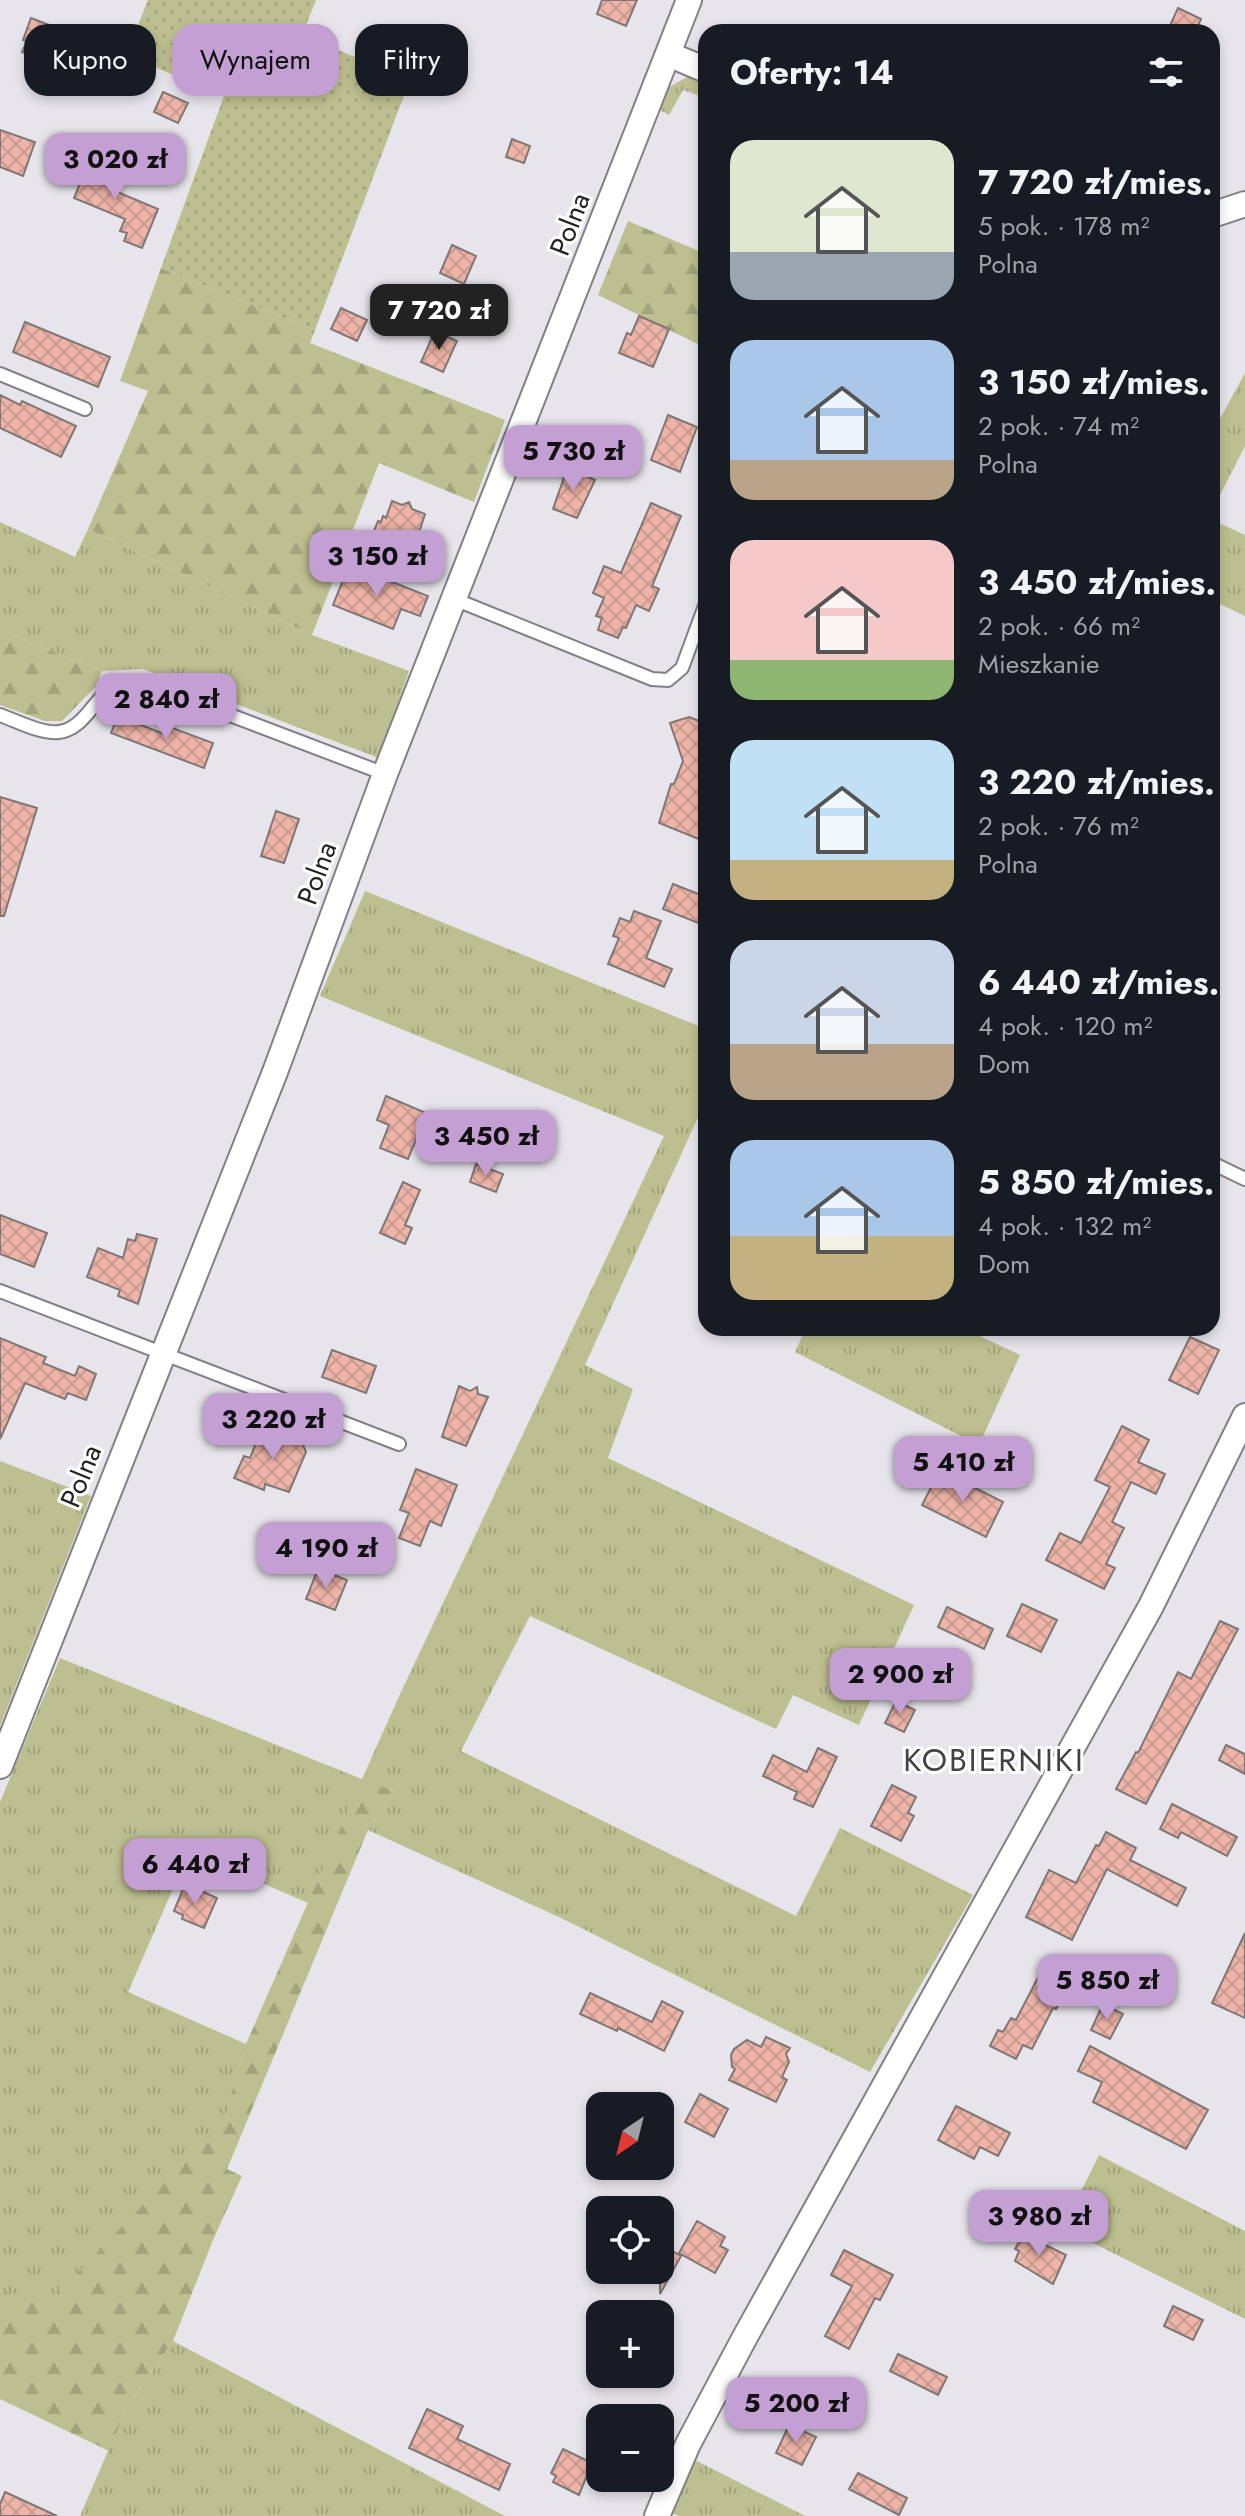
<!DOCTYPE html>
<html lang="pl">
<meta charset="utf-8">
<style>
:root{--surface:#171b24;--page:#242831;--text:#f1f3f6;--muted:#9ea1a6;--accent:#c39fd3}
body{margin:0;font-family:Jost,sans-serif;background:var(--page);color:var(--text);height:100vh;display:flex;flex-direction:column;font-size:30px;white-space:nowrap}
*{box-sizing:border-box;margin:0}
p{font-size:26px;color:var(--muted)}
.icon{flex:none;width:44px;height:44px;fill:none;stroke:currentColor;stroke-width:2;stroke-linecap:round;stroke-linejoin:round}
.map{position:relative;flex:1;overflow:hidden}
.panel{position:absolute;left:698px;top:24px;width:522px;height:1312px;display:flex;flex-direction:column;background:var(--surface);border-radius:24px;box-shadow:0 4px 12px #0003}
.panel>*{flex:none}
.top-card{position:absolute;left:24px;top:24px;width:554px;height:72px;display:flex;gap:16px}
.needle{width:52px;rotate:215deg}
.tools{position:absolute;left:586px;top:2092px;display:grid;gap:16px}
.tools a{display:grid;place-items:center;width:88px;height:88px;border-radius:16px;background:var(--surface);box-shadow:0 4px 12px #0003;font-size:40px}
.price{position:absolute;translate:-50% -68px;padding:0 18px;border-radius:16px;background:var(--accent);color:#111;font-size:26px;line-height:52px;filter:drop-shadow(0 2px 4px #0008)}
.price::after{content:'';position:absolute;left:50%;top:48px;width:24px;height:18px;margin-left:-12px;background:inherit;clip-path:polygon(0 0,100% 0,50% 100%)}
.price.current{background:#222;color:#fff}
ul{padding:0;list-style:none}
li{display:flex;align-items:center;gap:24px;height:200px;padding:0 32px}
li span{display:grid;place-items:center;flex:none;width:224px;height:160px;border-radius:24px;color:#555}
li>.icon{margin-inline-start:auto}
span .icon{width:96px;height:96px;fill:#fffc;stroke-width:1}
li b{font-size:34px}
h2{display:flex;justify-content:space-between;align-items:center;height:96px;padding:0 32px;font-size:34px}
.pill{padding:0 28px;border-radius:24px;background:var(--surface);box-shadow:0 4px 12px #0003;font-size:28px;line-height:72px}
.pill.current{background:var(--accent);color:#111}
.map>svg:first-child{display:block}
.grass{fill:url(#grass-tufts)}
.forest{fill:url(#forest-firs)}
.garden{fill:url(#garden-dots)}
.building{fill:url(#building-cross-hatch);stroke:#7e7776;stroke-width:2}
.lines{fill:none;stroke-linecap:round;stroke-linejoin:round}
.service-casing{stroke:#828086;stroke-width:16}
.minor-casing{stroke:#828086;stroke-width:28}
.service{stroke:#fff;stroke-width:12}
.minor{stroke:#fff;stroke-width:24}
.labels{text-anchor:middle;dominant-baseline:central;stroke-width:6;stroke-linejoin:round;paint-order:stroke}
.street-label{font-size:28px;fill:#232325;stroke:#fff}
.quarter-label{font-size:32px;letter-spacing:2px;fill:#434146;stroke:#fff}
</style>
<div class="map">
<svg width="1245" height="2516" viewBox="0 0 1245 2516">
<defs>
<pattern id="grass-tufts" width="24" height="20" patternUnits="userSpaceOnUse" patternTransform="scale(2)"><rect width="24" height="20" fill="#bdbf90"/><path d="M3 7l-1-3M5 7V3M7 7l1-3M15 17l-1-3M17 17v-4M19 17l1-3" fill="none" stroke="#a2a47c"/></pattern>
<pattern id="forest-firs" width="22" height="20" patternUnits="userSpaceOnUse" patternTransform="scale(2)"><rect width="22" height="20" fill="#bdbf90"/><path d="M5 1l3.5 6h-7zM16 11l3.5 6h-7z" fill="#a2a47c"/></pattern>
<pattern id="garden-dots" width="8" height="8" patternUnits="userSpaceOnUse" patternTransform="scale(2)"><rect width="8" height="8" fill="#bdbf90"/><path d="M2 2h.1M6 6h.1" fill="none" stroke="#a2a47c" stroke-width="1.8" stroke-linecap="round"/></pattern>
<pattern id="building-cross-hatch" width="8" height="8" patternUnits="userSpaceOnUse" patternTransform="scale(2)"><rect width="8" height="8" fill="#edb4a7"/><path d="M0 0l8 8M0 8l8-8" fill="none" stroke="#cb9a90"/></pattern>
</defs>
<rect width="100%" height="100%" fill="#e7e5eb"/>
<path class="grass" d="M687 77 706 85V98L683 90 669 115 656 108 664 90Z
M1245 373V446L1212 511V424L1216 426Z
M1212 520 1245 535V616L1212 600Z
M0 522 75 557 88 529 312 635 409 671 379 758 143 669 102 671 0 630Z
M365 891 706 1029V1100L585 1365 633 1389 608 1458 914 1605 859 1725 793 1695 776 1729 530 1616 461 1751 796 1916 840 1828 973 1895 870 2072 561 1918 368 1830 394 1791 362 1780 308 1903 189 1852 128 1992 246 2044 224 2123 48 2304 0 2291V1802L60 1658 362 1779 401 1692 664 1136 320 996Z
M806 1328H963L1020 1355 979 1445 795 1352Z
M0 1461 91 1496 0 1726Z
M1099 2155 1245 2231V2319L1063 2228Z
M173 2341 505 2516H80L126 2409Z
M695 2460 805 2516H679L672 2513Z"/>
<path class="forest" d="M628 221 706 254V348L598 295Z
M161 268 315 330 310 343 505 420 474 502 379 463 312 635 88 529 148 391 120 381Z
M0 630 102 671 96 686 62 721H45L0 705Z
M362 1779 394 1791 368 1830 227 2169 242 2176 213 2240 173 2341 126 2409 109 2451 0 2399V2291L48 2303 223 2123 246 2044Z"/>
<path class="garden" d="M148 0H316L302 35 410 80 315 330 161 268 224 96 126 55Z"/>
<path class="building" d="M602 0H637L626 26 597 14Z
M1178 8 1201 19 1195 32H1167Z
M31 18 68 32 55 65 22 52 27 41 23 40Z
M163 92 188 103 178 123 154 112Z
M0 130 35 142 23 176 0 167Z
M512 139 530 146 524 163 506 157Z
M91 156 119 168 110 189 158 209 142 248 124 241 127 233 120 231 125 219 74 198Z
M452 245 476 256 464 284 440 273Z
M341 308 367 320 357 341 331 329Z
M639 316 669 329 653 367 619 353 627 333 631 335Z
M25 322 110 357 98 387 13 352Z
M435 331 457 341 443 372 421 362Z
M0 395 20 405 22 401 76 426 61 457 0 428Z
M668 415 697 427 680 472 651 460Z
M567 469 577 473 584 470 588 477 595 480 577 518 553 509Z
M392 501 402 505 409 502 412 509 425 514 418 536 430 540 424 556 372 536 378 521 381 522 383 516 386 518Z
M651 503 681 516 652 586 659 589 649 611 636 605 626 628 623 627 618 638 598 630 602 618 596 616 604 598 593 593 604 566 621 573Z
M349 565 428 596 420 616 401 609 393 629 333 605Z
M118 716 164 734 167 726 213 743 204 768 111 733Z
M689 717 706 724V842L659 823 671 784H674L683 761 670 723Z
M0 797 37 808 4 916H0Z
M276 811 299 819 284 863 261 856Z
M673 884 706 897V926L663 909Z
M634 911 661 921 646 958 672 969 664 987 608 964 619 938 613 936 620 918 630 922Z
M386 1096 433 1116 424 1139 417 1137 408 1159 380 1148 389 1125 377 1120Z
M476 1164 503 1174 496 1192 470 1182Z
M403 1182 420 1190 405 1225 412 1228 405 1244 380 1233Z
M0 1215 47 1233 34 1267 0 1254Z
M137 1234 157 1239 138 1304 118 1296 120 1290 87 1277 98 1248 123 1258 128 1239 135 1241Z
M1190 1337 1219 1350 1198 1394 1169 1380Z
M0 1338 46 1357 43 1363 75 1376 79 1366 96 1374 86 1400 68 1393 65 1399 25 1383 0 1439Z
M332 1350 376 1366 366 1393 322 1377Z
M459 1386 470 1391 477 1387 478 1394 488 1397 466 1446 442 1437Z
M263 1425 300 1438 306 1452 289 1492 265 1484 264 1490 234 1478 244 1456 250 1458Z
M1122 1426 1149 1440 1138 1462 1165 1474 1156 1494 1131 1482 1112 1522 1124 1528 1106 1564 1115 1568 1104 1589 1046 1560 1060 1533 1081 1543 1110 1487 1095 1480Z
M416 1469 457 1485 441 1526 430 1521 420 1546 399 1538 409 1513 400 1510Z
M940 1470 1003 1502 986 1537 922 1505Z
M318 1569 347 1580 335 1610 306 1599Z
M1022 1604 1057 1620 1041 1652 1007 1636Z
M947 1607 993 1629 984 1649 938 1627Z
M1220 1621 1238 1629 1146 1804 1116 1789 1136 1752 1138 1753 1178 1672 1191 1679Z
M896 1701 915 1710 904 1732 885 1723Z
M1226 1745 1245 1754V1774L1219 1760Z
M818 1748 837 1757 813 1807 794 1799 797 1792 763 1776 773 1755 807 1772Z
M892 1785 916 1797 908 1813 914 1816 901 1841 871 1826Z
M1172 1804 1237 1837 1227 1856 1181 1832 1178 1838 1160 1829Z
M1106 1832 1136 1848 1130 1860 1186 1888 1177 1906 1107 1869 1072 1940 1026 1917 1049 1870 1076 1883 1096 1845 1099 1846Z
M185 1884 217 1898 204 1928 182 1919 183 1915 174 1911Z
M1245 1933V2018L1212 2003Z
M1048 1958 1075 1971 1056 2009 1053 2008 1032 2049 1023 2045 1016 2059 990 2046 998 2030 1003 2032 1011 2018 1016 2020Z
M590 1993 652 2022 662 2001 683 2012 664 2051 618 2028 617 2031 580 2014Z
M1103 2004 1123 2014 1110 2039 1091 2030Z
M766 2037 790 2048 786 2054 789 2062 782 2077 787 2080 776 2102 729 2080 735 2069 732 2067 731 2055 734 2049 747 2040 761 2047Z
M1090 2046 1208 2110 1186 2149 1093 2102 1102 2082 1078 2071Z
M700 2094 728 2109 714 2137 685 2122Z
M956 2106 1010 2133 998 2156 980 2147 974 2159 938 2140Z
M697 2221 725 2237 720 2246 728 2250 715 2273 679 2253Z
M1023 2234 1066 2255 1053 2284 1015 2261 1019 2251 1015 2249Z
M660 2244 681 2256 660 2294Z
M844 2250 893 2275 880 2300 875 2298 849 2349 825 2336 852 2286 831 2275Z
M1173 2306 1203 2320 1193 2340 1164 2326Z
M898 2354 947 2377 938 2395 890 2371Z
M427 2409 463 2426 457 2439 510 2464 499 2490 409 2448Z
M789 2425 816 2437 802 2465 776 2453Z
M563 2449 592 2463 579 2495 553 2482 556 2476 551 2473Z
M858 2473 907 2498 899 2515 849 2489Z
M5 2492 57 2516H0V2504Z"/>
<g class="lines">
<defs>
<path id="service" d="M0 374 85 409
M454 599 652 679 668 680 682 668 706 603
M0 715C17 721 41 734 59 732 87 729 96 690 122 684 134 681 148 685 159 688L385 774
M1212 1163 1245 1179
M0 1291 399 1444"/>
<path id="minor" d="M668 54 706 70
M1212 215 1245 204
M0 1766 275 1072 385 774 689 0
M657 2516 688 2444 745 2337 1151 1606 1245 1416"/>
</defs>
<use href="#service" class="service-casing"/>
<use href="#minor" class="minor-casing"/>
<use href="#service" class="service"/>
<use href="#minor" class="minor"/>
</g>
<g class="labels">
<g class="street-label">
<text transform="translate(570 224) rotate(-69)">Polna</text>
<text transform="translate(317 873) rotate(-70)">Polna</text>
<text transform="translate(81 1476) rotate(-68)">Polna</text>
</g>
<g class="quarter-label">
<text x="994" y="1760">KOBIERNIKI</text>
</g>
</g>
</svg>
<div class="tools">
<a><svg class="needle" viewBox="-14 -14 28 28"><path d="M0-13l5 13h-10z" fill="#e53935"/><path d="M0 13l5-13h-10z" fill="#9ea1a6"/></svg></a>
<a><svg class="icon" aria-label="locate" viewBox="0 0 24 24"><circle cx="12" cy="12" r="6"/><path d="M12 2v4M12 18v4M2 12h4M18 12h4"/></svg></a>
<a>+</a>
<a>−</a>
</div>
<b class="price" style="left:115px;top:201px">3 020 zł</b>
<b class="price current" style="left:439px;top:352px">7 720 zł</b>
<b class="price" style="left:573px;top:493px">5 730 zł</b>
<b class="price" style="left:377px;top:598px">3 150 zł</b>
<b class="price" style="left:166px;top:741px">2 840 zł</b>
<b class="price" style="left:486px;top:1178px">3 450 zł</b>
<b class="price" style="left:273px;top:1461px">3 220 zł</b>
<b class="price" style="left:963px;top:1504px">5 410 zł</b>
<b class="price" style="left:326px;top:1590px">4 190 zł</b>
<b class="price" style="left:900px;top:1716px">2 900 zł</b>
<b class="price" style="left:195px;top:1906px">6 440 zł</b>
<b class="price" style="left:1107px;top:2022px">5 850 zł</b>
<b class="price" style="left:1039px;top:2258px">3 980 zł</b>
<b class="price" style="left:796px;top:2445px">5 200 zł</b>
<div class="top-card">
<a class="pill">Kupno</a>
<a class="pill current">Wynajem</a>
<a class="pill">Filtry</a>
</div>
<section class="panel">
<h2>Oferty: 14<svg class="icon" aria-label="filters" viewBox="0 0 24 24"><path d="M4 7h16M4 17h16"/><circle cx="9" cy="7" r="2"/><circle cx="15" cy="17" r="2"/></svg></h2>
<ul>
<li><span style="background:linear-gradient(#dfe7d0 70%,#9aa5b1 0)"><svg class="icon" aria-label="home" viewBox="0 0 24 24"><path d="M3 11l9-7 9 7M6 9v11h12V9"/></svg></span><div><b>7 720 zł/mies.</b><p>5 pok. · 178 m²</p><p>Polna</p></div></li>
<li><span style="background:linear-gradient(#a9c7e8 75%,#b9a48a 0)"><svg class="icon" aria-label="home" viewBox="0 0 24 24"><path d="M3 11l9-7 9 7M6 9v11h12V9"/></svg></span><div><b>3 150 zł/mies.</b><p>2 pok. · 74 m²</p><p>Polna</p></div></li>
<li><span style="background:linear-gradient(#f6c9c9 75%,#8fb573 0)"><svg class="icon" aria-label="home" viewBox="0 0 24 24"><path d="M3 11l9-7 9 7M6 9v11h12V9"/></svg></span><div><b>3 450 zł/mies.</b><p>2 pok. · 66 m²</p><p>Mieszkanie</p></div></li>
<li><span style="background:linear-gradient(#bfe0f5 75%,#c2b280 0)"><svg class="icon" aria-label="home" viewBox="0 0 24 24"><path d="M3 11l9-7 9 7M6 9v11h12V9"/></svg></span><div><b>3 220 zł/mies.</b><p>2 pok. · 76 m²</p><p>Polna</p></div></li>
<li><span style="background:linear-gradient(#c9d6e8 65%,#b9a48a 0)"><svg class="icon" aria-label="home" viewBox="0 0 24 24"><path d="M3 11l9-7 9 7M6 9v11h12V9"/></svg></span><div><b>6 440 zł/mies.</b><p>4 pok. · 120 m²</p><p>Dom</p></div></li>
<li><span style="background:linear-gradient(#a9c7e8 60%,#c2b280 0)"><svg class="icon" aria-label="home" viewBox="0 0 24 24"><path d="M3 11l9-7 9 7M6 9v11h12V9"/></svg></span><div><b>5 850 zł/mies.</b><p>4 pok. · 132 m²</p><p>Dom</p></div></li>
</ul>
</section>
</div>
